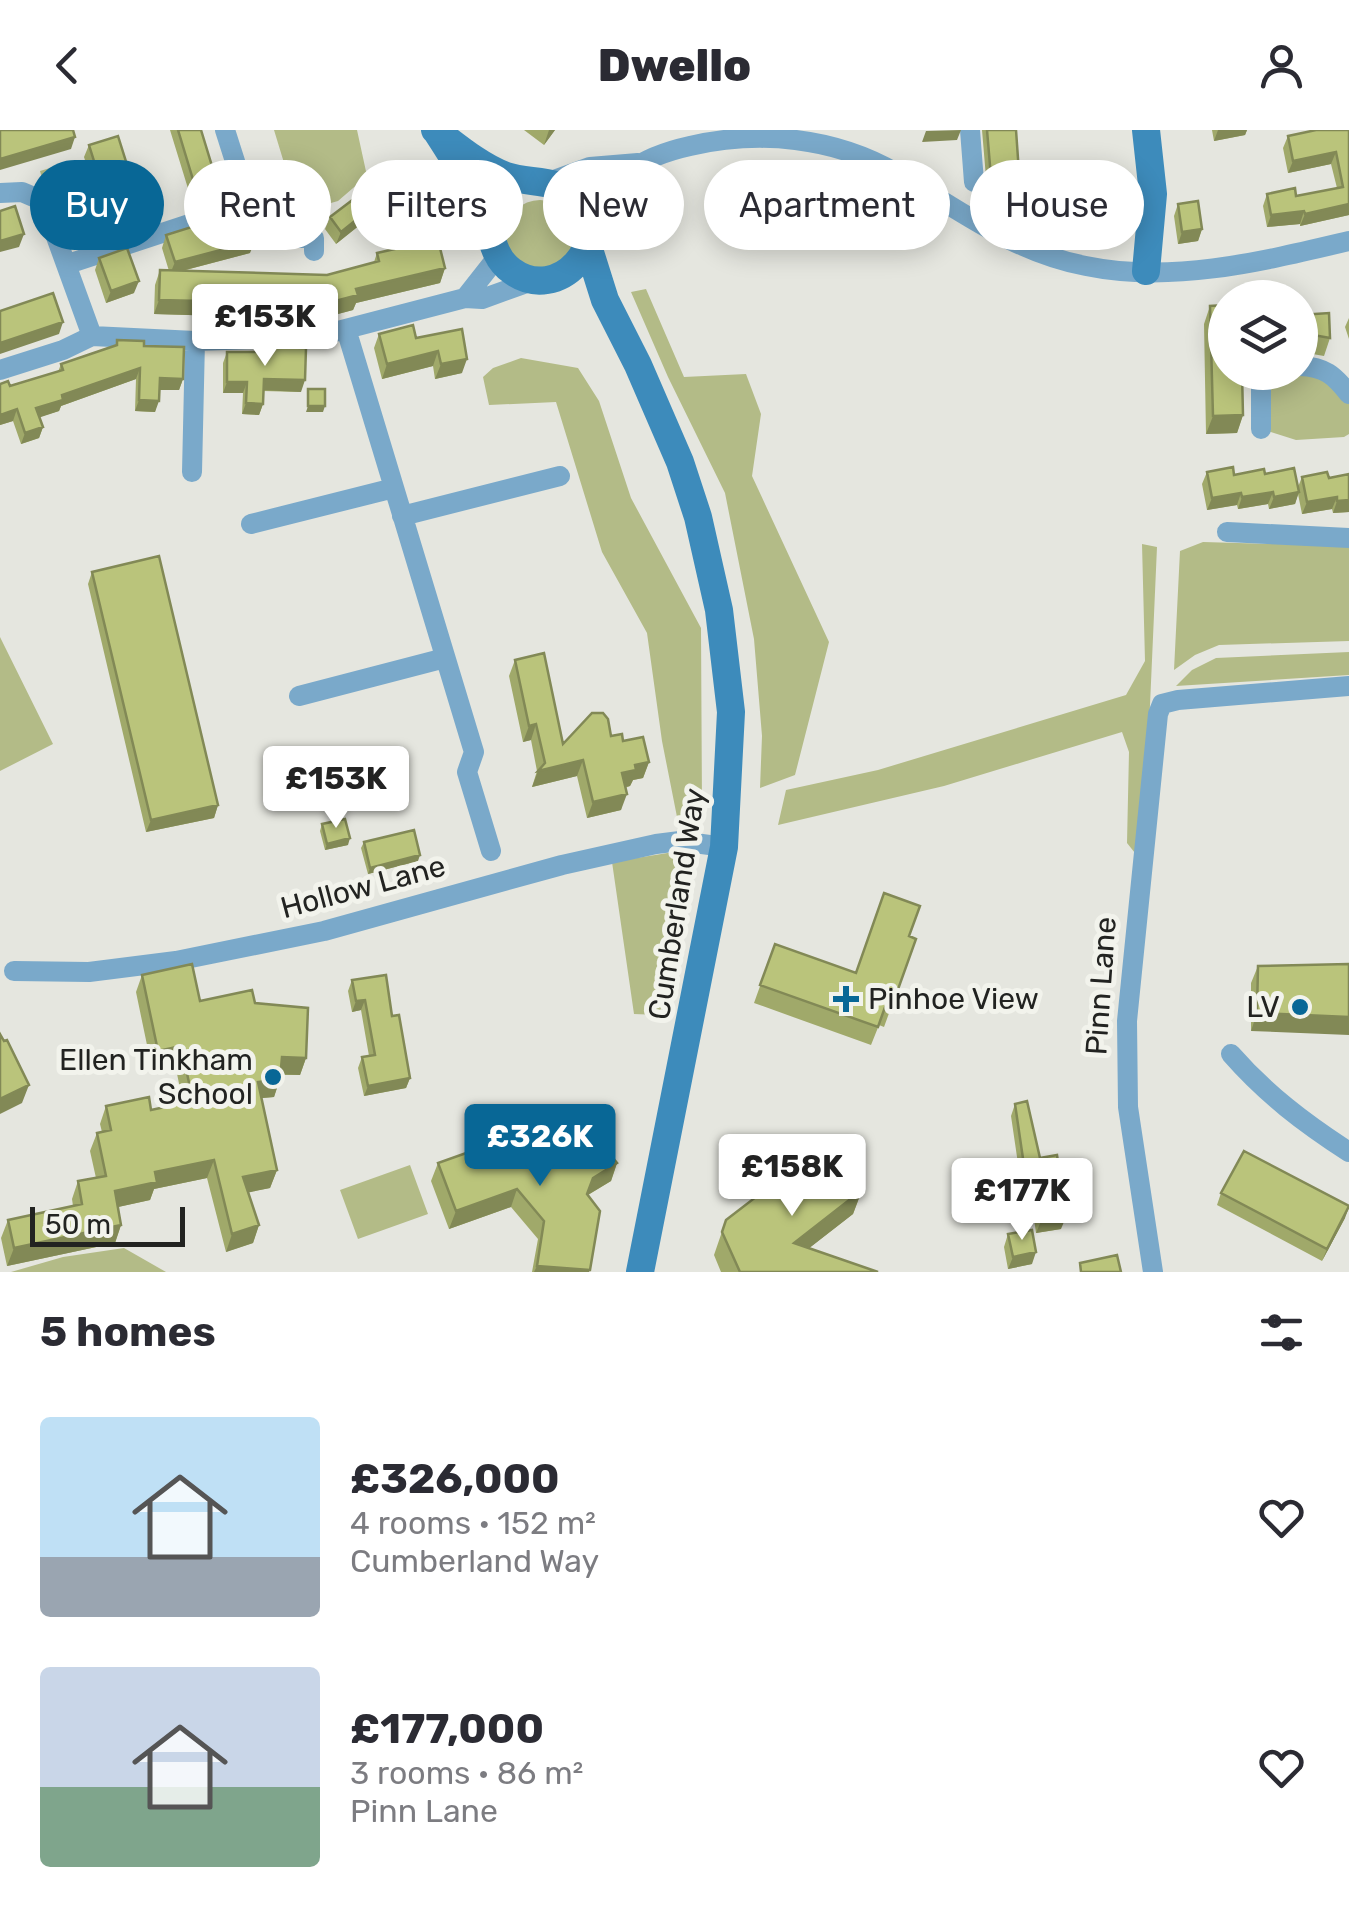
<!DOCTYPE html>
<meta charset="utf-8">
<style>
:root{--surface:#fff;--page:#f7f7f7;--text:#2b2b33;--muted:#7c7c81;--accent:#086796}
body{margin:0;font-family:Rubik,sans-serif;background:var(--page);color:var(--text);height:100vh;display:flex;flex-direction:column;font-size:38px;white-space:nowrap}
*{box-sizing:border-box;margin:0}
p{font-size:32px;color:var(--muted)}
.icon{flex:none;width:55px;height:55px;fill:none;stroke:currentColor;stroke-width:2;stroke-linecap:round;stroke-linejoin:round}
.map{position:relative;height:1142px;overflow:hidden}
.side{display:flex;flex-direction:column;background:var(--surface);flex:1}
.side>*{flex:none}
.banner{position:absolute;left:30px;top:30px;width:1290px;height:90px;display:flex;gap:20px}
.fabs{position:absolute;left:1208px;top:150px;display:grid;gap:20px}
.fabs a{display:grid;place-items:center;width:110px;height:110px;border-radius:50%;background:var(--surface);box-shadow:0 5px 25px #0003;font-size:50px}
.scale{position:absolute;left:30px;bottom:25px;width:155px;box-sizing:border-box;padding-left:10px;border:5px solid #222321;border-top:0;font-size:28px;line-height:35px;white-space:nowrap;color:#222321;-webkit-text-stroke:8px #f2f3ec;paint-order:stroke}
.price{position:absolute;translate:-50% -85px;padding:0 22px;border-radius:10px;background:#fff;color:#222;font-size:32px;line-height:65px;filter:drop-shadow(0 2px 5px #0008)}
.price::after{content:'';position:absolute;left:50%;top:60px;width:30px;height:22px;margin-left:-15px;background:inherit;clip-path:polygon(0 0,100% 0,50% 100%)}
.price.active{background:var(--accent);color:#fff}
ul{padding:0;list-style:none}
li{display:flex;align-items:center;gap:30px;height:250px;padding:0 40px}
li span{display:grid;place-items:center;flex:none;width:280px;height:200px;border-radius:10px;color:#555}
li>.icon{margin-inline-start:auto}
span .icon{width:120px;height:120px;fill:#fffc;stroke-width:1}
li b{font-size:42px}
h2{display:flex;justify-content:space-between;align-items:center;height:120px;padding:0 40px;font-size:42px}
.tag{padding:0 35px;border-radius:45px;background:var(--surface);box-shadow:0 5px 25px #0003;font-size:35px;line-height:90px}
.tag.active{background:var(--accent);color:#fff}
header{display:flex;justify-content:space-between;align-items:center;height:130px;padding:0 40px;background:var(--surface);font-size:45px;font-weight:800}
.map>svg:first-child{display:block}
.green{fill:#b3bb87}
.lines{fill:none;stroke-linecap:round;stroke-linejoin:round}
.street{stroke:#7aa9ca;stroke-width:20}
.secondary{stroke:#3d8bbb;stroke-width:28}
.wall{fill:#a0a96a}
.shaded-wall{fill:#828956}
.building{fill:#bac47b;stroke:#828956;stroke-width:2.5}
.poi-dot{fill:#086796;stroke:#f2f3ec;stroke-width:4}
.labels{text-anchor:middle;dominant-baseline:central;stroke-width:10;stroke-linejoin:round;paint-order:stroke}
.street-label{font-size:30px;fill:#222321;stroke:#f2f3ec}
.poi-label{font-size:30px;fill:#222321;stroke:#f2f3ec;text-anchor:end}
</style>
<header><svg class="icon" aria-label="back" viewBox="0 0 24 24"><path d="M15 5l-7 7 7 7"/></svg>Dwello<svg class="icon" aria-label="person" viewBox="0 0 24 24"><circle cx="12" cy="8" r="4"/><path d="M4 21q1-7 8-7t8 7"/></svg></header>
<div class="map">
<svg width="1349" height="1142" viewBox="0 0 1349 1142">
<rect width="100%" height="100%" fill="#e5e6df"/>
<path class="green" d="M274 0H357L367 46 338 71 299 82Z
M70 32 79 62 48 70 40 41Z
M506 104a34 34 0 1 1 68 0a34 34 0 1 1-68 0Z
M646 159 684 247 746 244 761 284 752 346 829 512 795 645 760 658 762 606 754 509 725 363 668 247 631 162Z
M521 228 578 238 599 271 631 368 701 498 702 677 698 684 679 697 662 611 647 503 602 422 556 272 489 275 483 247 493 238Z
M1300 236 1349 264V304L1344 307 1296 310 1261 299 1272 243 1300 242Z
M1203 412 1349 416V511L1219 515 1195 525 1174 540 1180 421Z
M1142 414 1157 417 1148 620 1135 723 1127 713 1129 622 1122 602 944 656 778 695 786 660 878 640 1126 565 1145 531Z
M0 507 53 614 0 641Z
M1349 522V545L1176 556 1192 540 1216 528Z
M686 720 669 849 659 885 634 884 612 732Z
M410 1035 428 1084 358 1109 340 1060Z
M124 1118 166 1142H11L63 1127Z"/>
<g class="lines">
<path class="street" d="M225 0 247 69 241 77
M970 0 974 52
M546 53 590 37 638 33
M0 63 22 62 43 71 92 206
M589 97C609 47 640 27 690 16 759 0 834 7 896 43 959 79 1012 122 1086 136 1173 154 1264 131 1349 111
M68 134 241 77C273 108 268 108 314 108V121
M465 168 498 126
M346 199 474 622 467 642 491 721
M1300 236C1325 237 1334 245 1349 264
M0 240 63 220 92 206 195 211 315 207 465 168 482 169 532 151
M1261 299V252L1272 242
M192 342 195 211
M402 386 560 346
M251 394 394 358
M1227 402 1349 408
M299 566 445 528
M14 841 89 842 176 831 324 801 562 735 656 714 680 711 724 717
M1231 924C1266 964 1304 993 1349 1022
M1153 1142 1128 977 1127 891 1158 584 1162 574 1178 570 1349 556"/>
<path class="secondary" d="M435 0C456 16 481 37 506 46 529 54 559 48 577 68 616 111 558 175 512 141 490 126 491 96 480 74 467 49 452 25 437 2
M588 116 605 170 638 235 680 332 698 387 719 480 731 582 724 717 640 1142
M1146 141 1153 64 1146 0"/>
</g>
<path class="wall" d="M170 0H201L215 71 194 78Z
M524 0H555L544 15Z
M982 0H1016L1020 57 1016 69 988 71Z
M1212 0H1247L1245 5 1214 11Z
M1349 0V85L1300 96V94L1267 97 1263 76 1267 64 1296 66 1337 58 1331 34 1288 43 1283 18 1288 6Z
M89 15 128 38 123 50 94 59 84 27Z
M1098 39 1118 63 1124 81 1121 91 1092 93 1091 83 1045 85 1043 62 1047 52 1094 50Z
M397 48 443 109 438 110 445 138 440 153 356 173 353 180 319 189 154 184 155 155 160 140 169 141 162 118 166 105 203 102 250 123 182 141 327 145 374 132 377 123 413 115 414 113 408 85 391 62Z
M1178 74 1202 99 1198 111 1178 114 1174 86Z
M81 75 114 104 85 114 77 87Z
M330 87 361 94 336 114 325 99Z
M99 128 134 163 106 173 95 140Z
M1210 176 1243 285 1237 303 1206 304 1204 194Z
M1300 185 1330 208 1324 226 1301 222Z
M1349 188V209L1345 197Z
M462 199V243L435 249 433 236 382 249 374 218 379 204 416 208Z
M117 210 144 216 183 249 179 260H160L155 282 135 281 136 249 61 276 59 281 39 287 43 297 39 308 21 314 13 291 0 295V254L10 256 58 242 61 234 115 216Z
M269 217 301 262 263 261V274L259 285 242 284 243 263H223V233L227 222H267Z
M1207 342 1234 345 1265 344 1298 357 1302 347 1329 348 1349 344V382L1333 383 1332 379 1302 384 1298 364 1295 374 1269 379 1268 374 1238 379 1237 375 1207 380 1202 354Z
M92 442 218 675 214 688 146 702 88 454Z
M515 530 563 614 611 606 623 611 649 632 643 648 633 650 630 656 625 658 621 680 587 688 577 646 532 657 537 641 531 610 523 612 509 546Z
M322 694 348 715 325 720 320 701Z
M364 712 418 731 368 744 361 718Z
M909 806 916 809 884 897 879 895 871 915 754 873 775 814 856 843Z
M1349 834 1251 901V853L1258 836Z
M142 845 200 871 255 873 306 928 300 945H281L274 967 262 968 277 1040 270 1058 248 1062 259 1095 253 1113 226 1122 207 1048 154 1059 150 1070 118 1077 121 1095 115 1113 7 1136 1 1108 8 1090 73 1076 72 1069 78 1051 96 1048 90 1021 97 1003 102 1002 100 994 106 976 151 980 183 973 175 934 152 939 136 862Z
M352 850 392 886 410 948 406 958 364 966 358 938 362 927 369 926 361 880 352 882 348 861Z
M1015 974 1040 1028 1061 1099 1036 1103 1030 1060 1022 1061 1011 986Z
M507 1016 617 1033 611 1051 588 1065 600 1081 589 1142H532L538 1109 511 1077 449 1099 431 1051 438 1033Z
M862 1060 853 1084 809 1118 878 1142H721L714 1125 726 1090Z
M1221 1063 1345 1088 1322 1131 1217 1075Z
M1008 1104 1032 1134 1008 1139 1004 1117Z"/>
<path class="shaded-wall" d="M549 0H555L544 15Z
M961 0 957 10 922 12 926 1Z
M1218 0H1247L1245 5 1214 11Z
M75 7 71 19 0 40V29Z
M1336 22 1331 34 1288 43 1293 31Z
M128 38 123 50 94 59 99 47Z
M1020 57 1016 69 988 71 992 59Z
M219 59 215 71 194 78 198 66Z
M1094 73 1091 83 1045 85 1048 75Z
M1349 74V85L1300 96 1305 84Z
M1124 81 1121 91 1092 93 1095 83Z
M1304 81 1300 94 1267 97 1271 85Z
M366 82 361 94 336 114 341 102Z
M118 92 114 104 85 114 90 102Z
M448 95 443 109 430 113 435 98Z
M1202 99 1198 111 1178 114 1182 102Z
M24 104 19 117 0 122V111Z
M255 111 250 123 170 144 175 132Z
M445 138 440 153 356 173 353 180 319 189 154 184 159 170 356 159Z
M139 151 134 163 106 173 111 161Z
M63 192 59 204 0 224V213Z
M1308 204 1301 222 1300 223V208Z
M438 221 433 236 382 249 387 234Z
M467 229 462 243 435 249 441 234Z
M140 238 136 249 61 276 59 281 32 290 36 278 62 265Z
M160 248 183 249 179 260H156Z
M264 249 305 250 301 262 260 260Z
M227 252H247L243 263H223Z
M139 270 159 271 155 282 135 281Z
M246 273 263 274 259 285 242 284Z
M308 276H325L323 282H306Z
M17 279 13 291 0 295V285Z
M1243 285 1237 303 1206 304 1213 286Z
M43 297 39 308 21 314 25 303Z
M1273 362 1268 374 1238 379 1242 367Z
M1299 362 1295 374 1269 379 1274 367Z
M1241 363 1237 375 1207 380 1212 368Z
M1337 367 1332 379 1302 384 1307 372Z
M1349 370V382L1333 383 1337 371Z
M536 594 531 610 523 612 529 596Z
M583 630 577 646 532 657 538 641Z
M649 632 643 648 633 650 630 656 616 659 622 643 635 635Z
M627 664 621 680 587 688 593 672Z
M218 675 214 688 146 702 151 690Z
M350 708 348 715 325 720 327 714Z
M420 725 418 731 368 744 370 738Z
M365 870 361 880 352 882 356 871Z
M1257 883 1349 887V905L1251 901Z
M181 916 175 934 152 939 158 921Z
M282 927 306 928 300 945 275 944Z
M410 948 406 958 364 966 368 956Z
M280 949 274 967 252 969 258 952Z
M29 955 22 973 0 984V969Z
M214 1030 207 1048 154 1059 150 1070 109 1079 115 1061 155 1042Z
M617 1033 611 1051 586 1066 593 1048Z
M277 1040 270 1058 236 1065 243 1047Z
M1035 1048 1030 1060 1022 1061 1026 1049Z
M517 1059 511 1077 449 1099 456 1081Z
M862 1060 853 1084 785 1137 794 1113Z
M1349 1077 1345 1088 1322 1131 1327 1119Z
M1066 1087 1061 1099 1036 1103 1041 1091Z
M121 1095 115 1113 7 1136 14 1118Z
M259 1095 253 1113 226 1122 232 1104Z
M1036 1122 1032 1134 1008 1139 1013 1127Z
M537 1136 590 1140 589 1142H534Z"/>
<path class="building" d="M0 0H73L75 7 0 29Z
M178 0H201L219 59 198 66Z
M987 0H1016L1020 57 992 59Z
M1316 0H1349V74L1305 84 1304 81 1271 85 1267 64 1295 58 1296 66 1343 57 1336 22 1293 31 1288 6Z
M118 6 128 38 99 47 89 15Z
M420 32 440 62 448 95 435 98 445 138 356 159 358 165 324 174 159 170 160 140 327 145 379 131 377 123 417 114 416 108 422 106 413 71 397 48Z
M1116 38 1118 63H1122L1124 81 1095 83 1094 73 1048 75 1047 52 1099 50 1098 39Z
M110 66 118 92 90 102 81 75Z
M355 68 366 82 341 102 330 87Z
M1198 71 1202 99 1182 102 1178 74Z
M15 76 24 104 0 111V81Z
M249 90 255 111 175 132 166 105 201 94 203 102Z
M127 118 139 151 111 161 99 128Z
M53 163 63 192 0 213V181Z
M1225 175V242H1242L1243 285 1213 286 1210 176Z
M1329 183 1330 208 1308 204 1300 208V185Z
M413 195 416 208 462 199 467 229 441 234 438 221 387 234 379 204Z
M117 210 144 211V216L184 217 183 249 160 248 159 271 139 270 140 238 62 265 63 270 36 278 43 297 25 303 17 279 0 285V254L8 251 10 256 63 240 61 234 117 215Z
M269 217 306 218 305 250 264 249 263 274 246 273 247 252H227V222H269Z
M308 259H325V276H308Z
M1233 337 1234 345 1264 339 1265 344 1294 338 1299 362 1274 367 1273 362 1242 367 1241 363 1212 368 1207 342Z
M1327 342 1329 348 1349 344V370L1337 371V367L1307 372 1302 347Z
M159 426 218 675 151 690 92 442Z
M544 523 563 614 592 583H603L608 589 611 606 622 604 623 611 643 607 649 632 635 635 636 640 622 643 627 664 593 672 583 630 538 641 545 633 536 594 529 596 515 530Z
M345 689 350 708 327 714 322 694Z
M414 700 420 725 370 738 364 712Z
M884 763 920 776 909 806 916 809 891 879 885 877 878 897 760 855 775 814 856 843Z
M192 834 200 871 252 860 255 873 308 878 306 928 282 927 280 949 258 952 277 1040 243 1047 259 1095 232 1104 214 1030 155 1042 157 1052 115 1061 121 1095 14 1118 8 1090 82 1074 78 1051 106 1046 97 1003 111 1000 106 976 149 967 151 980 193 971 181 916 158 921 142 845Z
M1349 834V887L1257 883 1258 836Z
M386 845 392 886 399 885 410 948 368 956 362 927 375 925 365 870 356 871 352 850Z
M0 904 4 911 7 910 29 955 0 969Z
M1027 971 1040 1028 1057 1025 1066 1087 1041 1091 1035 1048 1026 1049 1015 974Z
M582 990 617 1033 593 1048 587 1064 600 1081 590 1140 537 1136 544 1091 517 1059 456 1081 438 1033 500 1011 507 1016 540 1018Z
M826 1013 862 1060 794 1113 878 1142H740L722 1102 726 1090Z
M1244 1021 1349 1076 1327 1119 1221 1063Z
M1032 1100 1036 1122 1013 1127 1008 1104Z
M1117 1125 1121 1142H1081L1080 1133Z"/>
<g class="poi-dot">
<path d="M841 854h10v10h10v10h-10v10h-10v-10h-10v-10h10z"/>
<circle cx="1300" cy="877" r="10"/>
<circle cx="273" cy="947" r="10"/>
</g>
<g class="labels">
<g class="street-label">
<text transform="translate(363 757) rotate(-15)">Hollow Lane</text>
<text transform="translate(677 774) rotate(-81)">Cumberland Way</text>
<text transform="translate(1101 856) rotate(-86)">Pinn Lane</text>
</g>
<g class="poi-label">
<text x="868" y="869" text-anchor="start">Pinhoe View</text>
<text x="1280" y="877">LV</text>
<text x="253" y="930">Ellen Tinkham<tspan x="253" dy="34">School</tspan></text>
</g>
</g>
</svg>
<div class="fabs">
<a><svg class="icon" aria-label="layers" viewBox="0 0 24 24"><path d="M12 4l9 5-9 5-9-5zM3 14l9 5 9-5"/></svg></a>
</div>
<div class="scale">50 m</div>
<b class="price" style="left:265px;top:239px">£153K</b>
<b class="price" style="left:336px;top:701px">£153K</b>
<b class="price active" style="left:540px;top:1059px">£326K</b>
<b class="price" style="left:792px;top:1089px">£158K</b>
<b class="price" style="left:1022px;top:1113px">£177K</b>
<div class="banner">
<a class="tag active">Buy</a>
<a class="tag">Rent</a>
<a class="tag">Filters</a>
<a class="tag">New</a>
<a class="tag">Apartment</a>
<a class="tag">House</a>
</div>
</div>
<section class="side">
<h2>5 homes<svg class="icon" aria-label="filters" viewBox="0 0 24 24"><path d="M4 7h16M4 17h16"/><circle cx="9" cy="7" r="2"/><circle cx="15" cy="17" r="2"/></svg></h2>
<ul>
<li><span style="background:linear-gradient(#bfe0f5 70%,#9aa5b1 0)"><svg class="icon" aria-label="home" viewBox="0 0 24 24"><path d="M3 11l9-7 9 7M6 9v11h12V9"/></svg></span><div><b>£326,000</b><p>4 rooms · 152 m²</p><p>Cumberland Way</p></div><svg class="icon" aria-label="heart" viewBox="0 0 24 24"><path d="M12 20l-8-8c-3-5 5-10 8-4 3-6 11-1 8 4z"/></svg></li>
<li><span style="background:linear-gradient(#c9d6e8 60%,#7fa58c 0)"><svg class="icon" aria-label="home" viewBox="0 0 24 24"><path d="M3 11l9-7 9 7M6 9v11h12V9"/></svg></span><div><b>£177,000</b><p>3 rooms · 86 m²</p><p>Pinn Lane</p></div><svg class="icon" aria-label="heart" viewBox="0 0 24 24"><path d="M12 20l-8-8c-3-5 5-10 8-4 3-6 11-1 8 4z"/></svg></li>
</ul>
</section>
